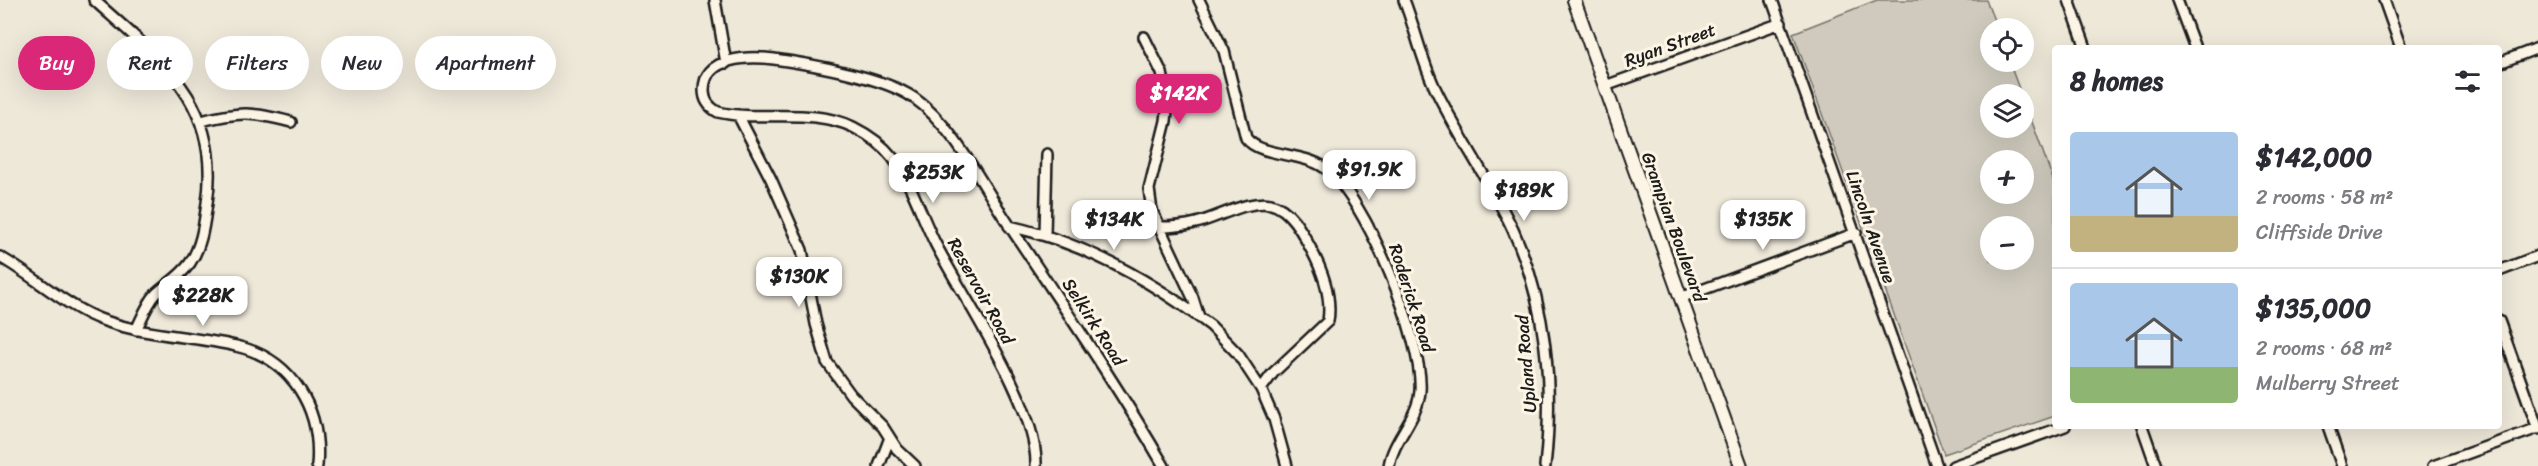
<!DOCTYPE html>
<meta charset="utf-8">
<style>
:root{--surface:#fff;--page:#f2f2f3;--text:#2b2b33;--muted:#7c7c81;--line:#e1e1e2;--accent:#db2777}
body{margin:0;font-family:Sriracha,sans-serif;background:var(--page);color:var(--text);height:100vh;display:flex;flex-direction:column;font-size:22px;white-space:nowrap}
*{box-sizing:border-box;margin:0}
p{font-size:20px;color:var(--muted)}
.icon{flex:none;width:33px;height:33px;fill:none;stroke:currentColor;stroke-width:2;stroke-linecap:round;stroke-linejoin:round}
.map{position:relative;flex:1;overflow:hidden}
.drawer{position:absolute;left:2052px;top:45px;width:450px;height:384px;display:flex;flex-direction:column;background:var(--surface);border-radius:6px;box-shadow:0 6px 24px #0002}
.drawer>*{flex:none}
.guide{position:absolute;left:18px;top:36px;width:570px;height:54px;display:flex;gap:12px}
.controls{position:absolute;left:1980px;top:18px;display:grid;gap:12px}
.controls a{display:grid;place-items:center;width:54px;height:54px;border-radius:50%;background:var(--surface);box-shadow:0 6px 24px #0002;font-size:30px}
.price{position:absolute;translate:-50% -51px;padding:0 14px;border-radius:12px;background:#fff;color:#222;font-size:20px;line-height:39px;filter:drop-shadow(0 2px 3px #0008)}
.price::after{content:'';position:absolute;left:50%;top:36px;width:18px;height:14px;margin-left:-9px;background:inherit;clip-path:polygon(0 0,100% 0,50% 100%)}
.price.active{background:var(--accent);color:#fff}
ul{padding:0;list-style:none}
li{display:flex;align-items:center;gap:18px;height:150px;padding:0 18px}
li+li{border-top:2px solid var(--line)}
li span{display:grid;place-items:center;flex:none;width:168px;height:120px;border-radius:6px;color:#555}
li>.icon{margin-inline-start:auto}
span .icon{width:72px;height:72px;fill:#fffc;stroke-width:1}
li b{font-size:26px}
h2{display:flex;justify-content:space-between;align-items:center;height:72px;padding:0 18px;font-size:26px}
.pill{padding:0 21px;border-radius:27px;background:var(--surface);box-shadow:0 6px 24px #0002;font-size:21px;line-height:54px}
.pill.active{background:var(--accent);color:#fff}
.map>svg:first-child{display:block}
.green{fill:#cfcabd;stroke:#76736c;stroke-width:1.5;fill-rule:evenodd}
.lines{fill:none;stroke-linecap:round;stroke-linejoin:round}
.minor-casing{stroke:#1c1c1c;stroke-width:14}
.tertiary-casing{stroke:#1c1c1c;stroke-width:16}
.minor{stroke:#fcf5e5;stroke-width:9}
.tertiary{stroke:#fcf5e5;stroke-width:12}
.labels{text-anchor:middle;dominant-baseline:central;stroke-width:6;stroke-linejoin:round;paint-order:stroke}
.street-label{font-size:18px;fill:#1c1c1c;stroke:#fcf5e5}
</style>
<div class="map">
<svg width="2538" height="466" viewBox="0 0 2538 466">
<rect width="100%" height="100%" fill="#eee8d9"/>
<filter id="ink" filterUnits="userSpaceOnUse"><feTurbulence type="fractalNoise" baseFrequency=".0167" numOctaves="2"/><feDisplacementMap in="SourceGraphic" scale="12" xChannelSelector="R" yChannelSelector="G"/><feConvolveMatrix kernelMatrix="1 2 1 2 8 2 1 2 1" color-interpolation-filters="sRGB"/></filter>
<g filter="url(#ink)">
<path class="green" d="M1877 0H1986L1997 28H1990V62H2009L2021 94H1990V128H2024V100L2055 185V416L1944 454 1793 33ZM2024 160V194H1990V160ZM1990 226H2024V260H1990Z"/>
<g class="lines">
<defs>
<path id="minor" d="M94 0C161 61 222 102 207 203 204 224 202 245 190 263 181 276 167 284 156 294 147 304 142 318 136 330
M715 0 726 63
M1199 0 1224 51 1246 138C1260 157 1303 152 1325 168 1366 197 1424 342 1420 391 1418 419 1393 439 1389 466
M1404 0C1415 28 1421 58 1434 86 1457 135 1490 180 1513 230 1546 303 1554 386 1545 466
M1772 0 1937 466
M2069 0 2086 48
M2177 0 2195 48
M2384 0 2401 48
M1144 37 1162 73 1168 102 1166 121 1149 189 1152 211 1193 298 1199 317 1211 326 1238 354 1261 389
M2499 63 2538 48
M1605 86 1781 23
M738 115 771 179 802 250 816 324 827 362 851 395 883 427 897 449 915 466
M201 121C240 111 253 112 291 122
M1009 226C1077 241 1143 276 1199 317
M1159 227C1171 227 1184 226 1196 223 1218 218 1248 199 1271 204 1291 209 1303 234 1312 251 1323 272 1332 297 1328 321L1273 373 1261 389 1274 419 1287 466
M1045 235 1047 154
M0 257C34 276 69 309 105 321 148 336 193 336 236 346 293 359 322 410 317 466
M2499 271 2538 256
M1680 298 1856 233
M2499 321 2538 429
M2142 426 2156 466
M2328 426 2342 466
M879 466 889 440
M1036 466C1038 405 964 300 935 243 921 215 912 184 893 158 883 145 867 134 853 127 812 107 761 122 718 112 709 107 704 101 704 90 704 56 750 56 774 59 810 64 884 77 914 98 953 125 982 185 1009 225 1062 305 1116 383 1164 466
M1953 466 2065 426
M2433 466 2538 428"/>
<path id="tertiary" d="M1574 0 1741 466"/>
</defs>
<use href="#minor" class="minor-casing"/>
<use href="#tertiary" class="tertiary-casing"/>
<use href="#minor" class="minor"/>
<use href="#tertiary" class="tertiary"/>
</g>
</g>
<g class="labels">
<g class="street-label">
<text transform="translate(1670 45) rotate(-20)">Ryan Street</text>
<text transform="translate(1674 227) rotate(70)">Grampian Boulevard</text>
<text transform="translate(1871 227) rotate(71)">Lincoln Avenue</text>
<text transform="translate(981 291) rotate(61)">Reservoir Road</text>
<text transform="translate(1412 298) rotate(72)">Roderick Road</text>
<text transform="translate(1094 322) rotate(57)">Selkirk Road</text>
<text transform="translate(1526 364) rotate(-95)">Upland Road</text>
</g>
</g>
</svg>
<div class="controls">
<a><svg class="icon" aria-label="locate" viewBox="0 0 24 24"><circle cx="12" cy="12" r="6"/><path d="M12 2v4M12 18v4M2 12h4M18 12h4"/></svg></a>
<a><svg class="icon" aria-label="layers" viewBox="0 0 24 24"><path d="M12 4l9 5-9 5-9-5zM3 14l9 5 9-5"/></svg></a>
<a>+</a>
<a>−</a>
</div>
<b class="price active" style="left:1179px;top:125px">$142K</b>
<b class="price" style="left:1369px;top:201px">$91.9K</b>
<b class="price" style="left:933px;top:204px">$253K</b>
<b class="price" style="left:1524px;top:222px">$189K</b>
<b class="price" style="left:1114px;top:251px">$134K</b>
<b class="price" style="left:1763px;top:251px">$135K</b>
<b class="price" style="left:799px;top:308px">$130K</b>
<b class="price" style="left:203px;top:327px">$228K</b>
<div class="guide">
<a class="pill active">Buy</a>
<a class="pill">Rent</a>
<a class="pill">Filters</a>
<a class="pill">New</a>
<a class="pill">Apartment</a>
</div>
<section class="drawer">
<h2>8 homes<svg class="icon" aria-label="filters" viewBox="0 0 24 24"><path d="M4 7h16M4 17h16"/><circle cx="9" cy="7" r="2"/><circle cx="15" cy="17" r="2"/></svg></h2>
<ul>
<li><span style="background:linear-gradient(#a9c7e8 70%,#c2b280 0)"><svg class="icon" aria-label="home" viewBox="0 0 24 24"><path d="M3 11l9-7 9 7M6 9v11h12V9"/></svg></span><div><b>$142,000</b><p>2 rooms · 58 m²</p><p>Cliffside Drive</p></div></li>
<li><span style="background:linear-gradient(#a9c7e8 70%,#8fb573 0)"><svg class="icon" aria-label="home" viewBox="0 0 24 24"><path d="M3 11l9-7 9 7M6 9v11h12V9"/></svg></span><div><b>$135,000</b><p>2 rooms · 68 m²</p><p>Mulberry Street</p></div></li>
</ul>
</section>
</div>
